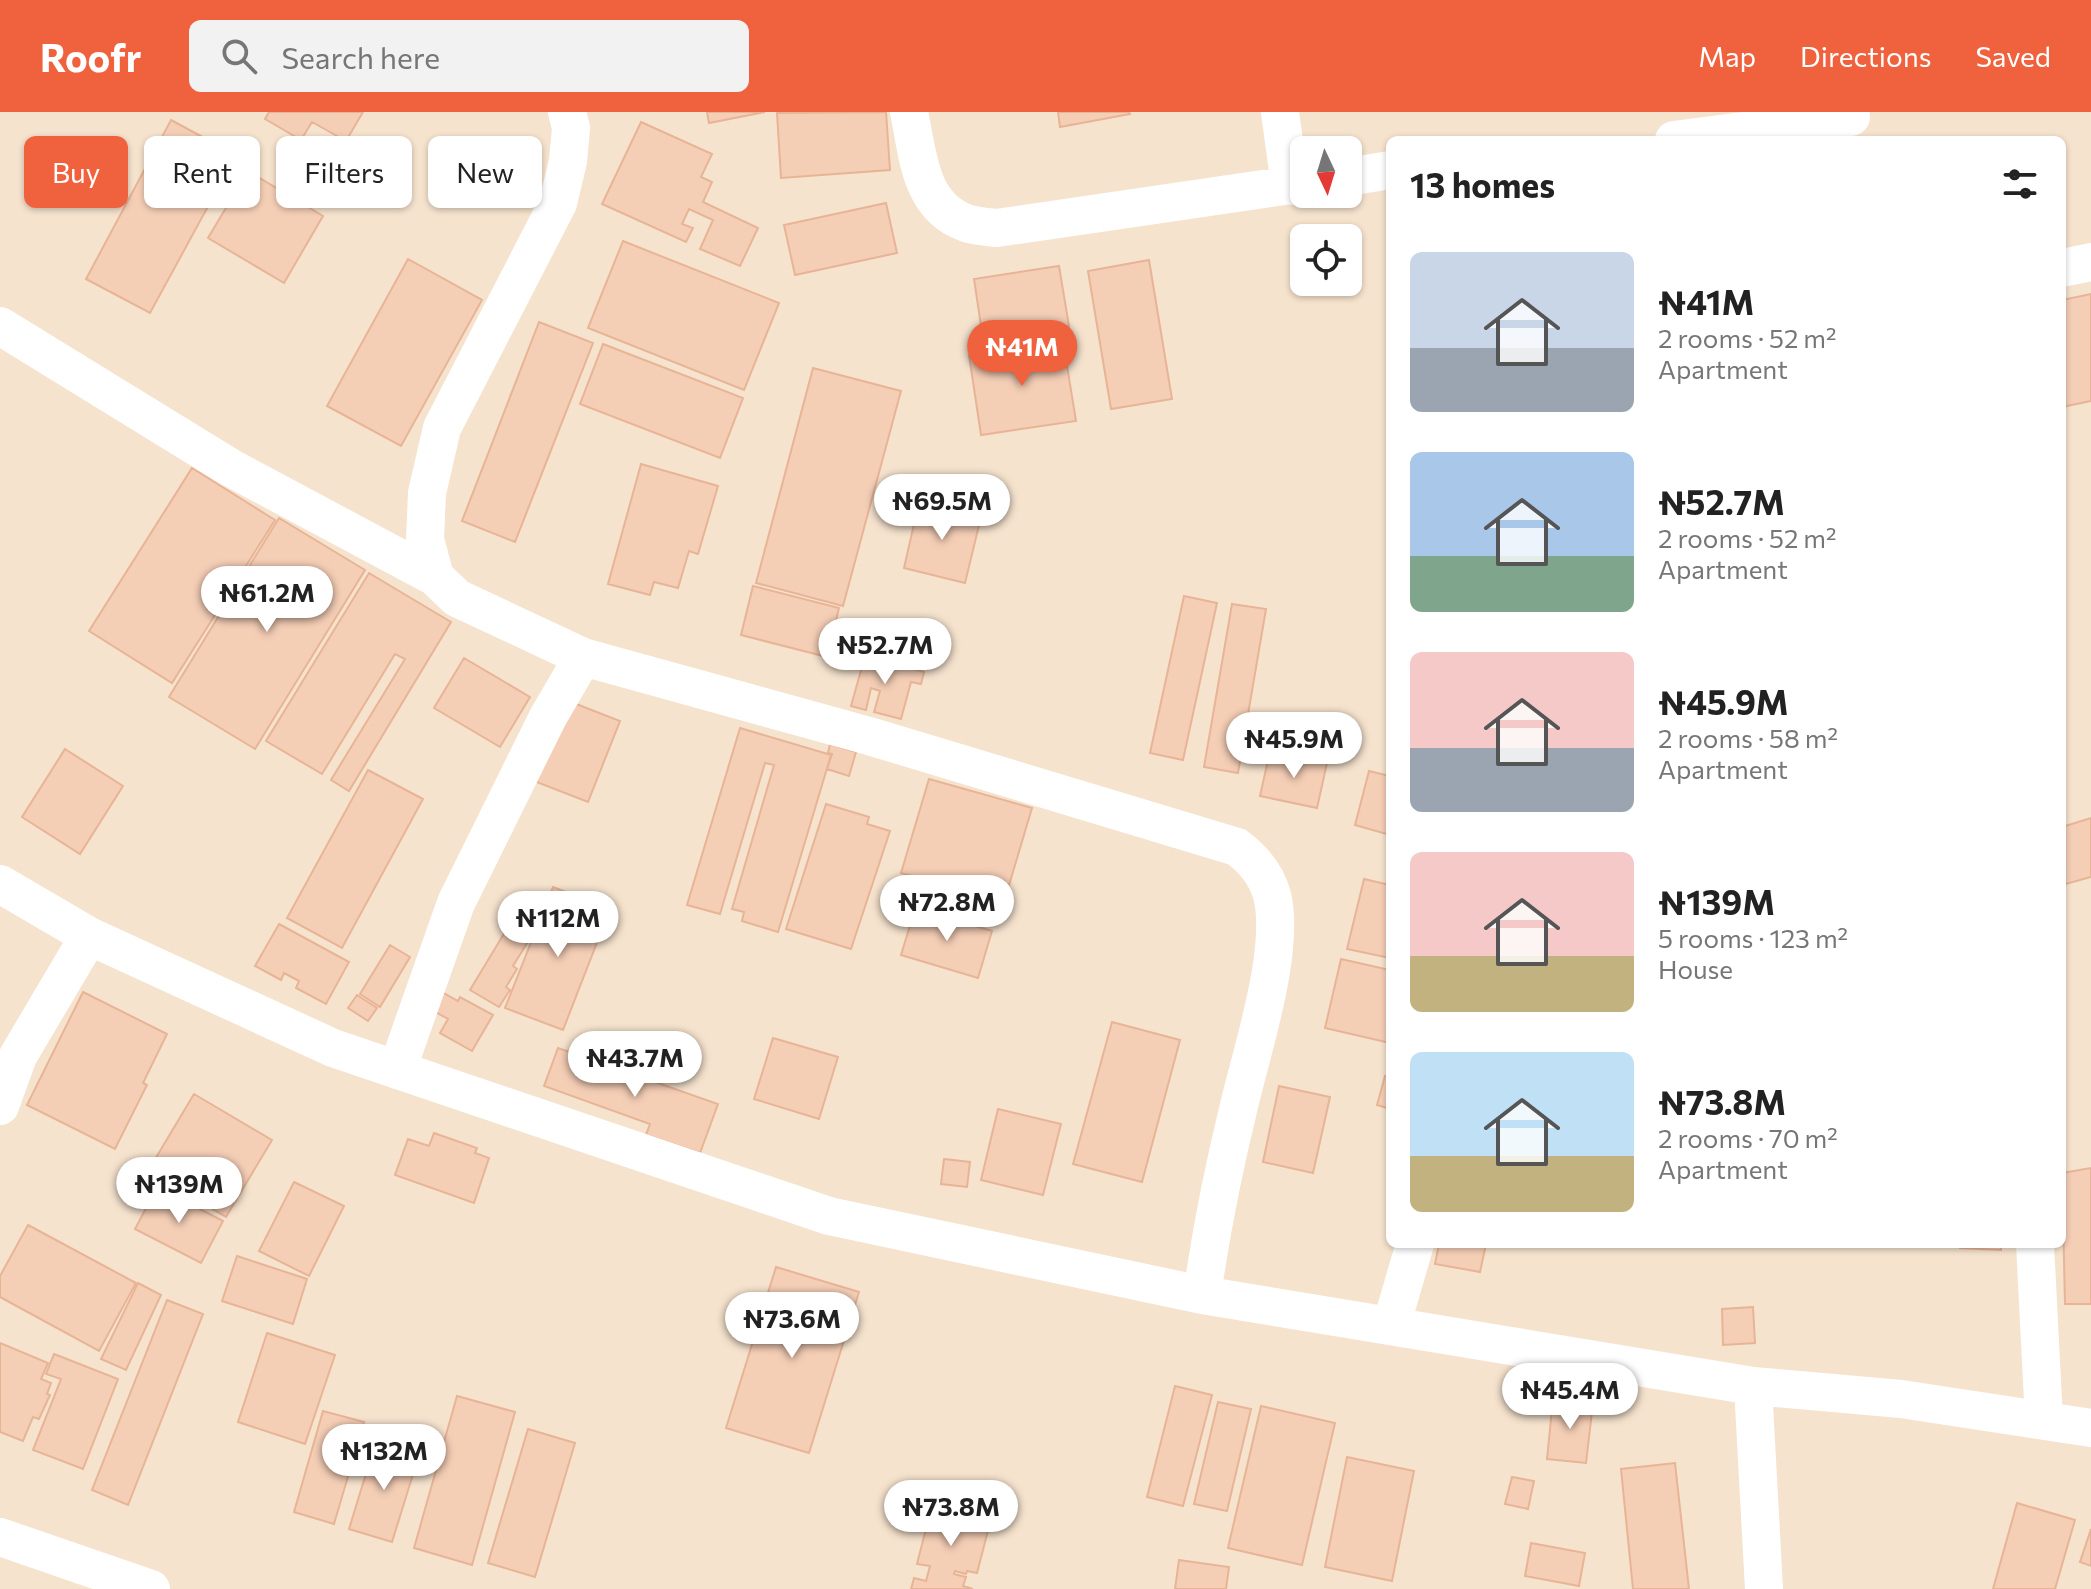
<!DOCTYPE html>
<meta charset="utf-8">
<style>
:root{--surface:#fff;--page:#f2f2f2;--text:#222;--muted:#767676;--accent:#f0623d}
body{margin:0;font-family:Commissioner,sans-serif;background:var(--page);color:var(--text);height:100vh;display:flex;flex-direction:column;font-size:30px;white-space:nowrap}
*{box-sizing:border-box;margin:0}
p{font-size:26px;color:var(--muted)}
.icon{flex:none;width:44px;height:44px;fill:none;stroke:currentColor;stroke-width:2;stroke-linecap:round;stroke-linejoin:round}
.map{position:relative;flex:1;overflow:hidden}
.panel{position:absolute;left:1386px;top:24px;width:680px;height:1112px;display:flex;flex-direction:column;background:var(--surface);border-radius:12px;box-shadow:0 2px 6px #0004}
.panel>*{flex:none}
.guide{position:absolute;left:24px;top:24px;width:760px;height:72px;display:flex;gap:16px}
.needle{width:52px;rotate:176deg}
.fabs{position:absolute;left:1290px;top:24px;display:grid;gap:16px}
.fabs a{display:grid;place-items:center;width:72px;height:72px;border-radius:12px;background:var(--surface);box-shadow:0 2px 6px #0004;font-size:40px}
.price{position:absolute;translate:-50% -68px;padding:0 18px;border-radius:28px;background:#fff;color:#222;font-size:26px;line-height:52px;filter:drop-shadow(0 2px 4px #0008)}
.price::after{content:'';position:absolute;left:50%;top:48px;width:24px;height:18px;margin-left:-12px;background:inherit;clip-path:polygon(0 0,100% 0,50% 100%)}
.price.selected{background:var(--accent);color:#fff}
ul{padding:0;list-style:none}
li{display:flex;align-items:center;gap:24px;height:200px;padding:0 24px}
li span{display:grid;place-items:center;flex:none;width:224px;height:160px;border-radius:12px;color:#555}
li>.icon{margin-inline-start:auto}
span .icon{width:96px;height:96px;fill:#fffc;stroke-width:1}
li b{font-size:34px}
h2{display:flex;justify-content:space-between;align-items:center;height:96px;padding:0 24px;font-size:34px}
.tag{padding:0 28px;border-radius:12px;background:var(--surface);box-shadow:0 2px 6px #0004;font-size:28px;line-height:72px}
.tag.selected{background:var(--accent);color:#fff}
header{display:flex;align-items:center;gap:48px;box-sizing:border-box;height:112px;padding:0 40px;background:var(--accent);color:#fff}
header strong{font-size:38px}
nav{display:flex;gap:44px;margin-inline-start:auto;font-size:28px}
.search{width:560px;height:72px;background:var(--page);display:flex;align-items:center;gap:20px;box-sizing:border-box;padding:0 28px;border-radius:12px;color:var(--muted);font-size:30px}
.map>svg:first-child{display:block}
.residential{fill:#f6e3ce;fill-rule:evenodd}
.building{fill:#f5ceb6;stroke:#e8b496;stroke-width:2}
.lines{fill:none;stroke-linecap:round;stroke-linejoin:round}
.street{stroke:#fff;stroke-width:38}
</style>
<header>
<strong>Roofr</strong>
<div class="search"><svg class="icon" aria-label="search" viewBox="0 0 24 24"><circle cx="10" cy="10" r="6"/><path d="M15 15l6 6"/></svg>Search here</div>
<nav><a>Map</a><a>Directions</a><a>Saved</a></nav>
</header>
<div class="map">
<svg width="2091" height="1477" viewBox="0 0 2091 1477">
<rect width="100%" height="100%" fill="#fef2e0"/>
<path class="residential" d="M0 0H2091V1477H0ZM1390 28H2062V1132H1390ZM1304 38H1348V82H1304ZM1304 126H1348V170H1304Z"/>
<path class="building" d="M269 0H363L346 29 312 10 301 28 265 7Z
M707 0H765L709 11Z
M886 0 890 58 781 66 777 1Z
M1058 0H1129L1130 2 1060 15Z
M171 8 236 43 150 201 86 167Z
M641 10 712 42 701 65 712 70 703 90 758 116 740 154 700 137 713 108 689 97 682 112 693 116 686 130 602 92Z
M248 59 323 104 284 171 208 126Z
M886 91 897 141 795 163 784 113Z
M623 129 779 191 744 278 588 216Z
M408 147 482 188 401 334 327 294Z
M1149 148 1172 287 1111 297 1088 159Z
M1059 154 1069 214 983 227 974 167Z
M2091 182V289L2062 295V188Z
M539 210 593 231 515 430 462 409Z
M1063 229 1076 309 981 323 969 243Z
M603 232 743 286 720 346 580 292Z
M813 256 901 279 843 494 756 471Z
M641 352 718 374 698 442 689 439 678 476 654 470 650 483 608 472Z
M192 356 275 408 172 571 89 519Z
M919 390 981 405 965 471 904 456Z
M279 406 365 458 255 637 169 585Z
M369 461 451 510 349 679 331 668 405 547 395 542 322 662 266 629Z
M753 474 839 496 827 545 741 523Z
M1184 484 1217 491 1183 648 1150 641Z
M1232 492 1266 497 1238 661 1204 655Z
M865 544 924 560 921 572 911 570 901 607 874 600 880 579 871 576 866 598 851 594Z
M464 546 530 585 500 635 434 596Z
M566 588 620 609 588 690 534 669Z
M740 616 831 643 778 820 742 809 744 800 732 797 774 653 765 651 720 802 687 793Z
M830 632 856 640 849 664 827 657 832 642 828 641Z
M65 637 123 674 80 742 22 705Z
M1270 639 1327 651 1317 696 1260 684Z
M368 658 423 687 342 836 287 806Z
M1369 659 1390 664V723L1355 713Z
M929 667 1032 696 1004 790 901 761Z
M826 692 869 705 867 712 890 719 851 837 786 817Z
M2091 706V765L2062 773V715Z
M1364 767 1390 773V846L1347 837Z
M553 775 610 797 563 918 505 896Z
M915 797 992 819 978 866 901 843Z
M511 810 532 823 513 854 517 857 506 875 510 878 499 895 470 878Z
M279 812 349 850 326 892 296 876 299 869 284 861 281 868 255 854Z
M390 833 410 845 380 895 360 882Z
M1341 847 1390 858V931L1325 916Z
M433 875 458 889 460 885 493 903 472 939 440 921 448 907 423 893Z
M83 880 167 922 143 971 147 973 115 1037 27 993Z
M357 883 377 896 368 909 348 896Z
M1112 910 1180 928 1142 1070 1073 1052Z
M650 925 673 932 665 955 642 947Z
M773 926 838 945 819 1007 754 987Z
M558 936 718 992 700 1041 646 1023 650 1012 544 974Z
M1385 964 1390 965V997L1377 993Z
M1279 974 1330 985 1313 1061 1263 1050Z
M194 982 272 1028 226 1105 148 1059Z
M998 997 1061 1012 1043 1083 981 1068Z
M434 1021 477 1036 475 1041 489 1046 474 1091 395 1063 408 1027 429 1034Z
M944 1047 970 1050 967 1075 941 1072Z
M2091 1056V1192H2065L2062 1061Z
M294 1070 344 1094 309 1164 259 1139Z
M157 1075 223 1109 201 1151 135 1117Z
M28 1113 136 1171 99 1239 0 1185V1164Z
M1439 1132H1486L1480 1160 1435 1152Z
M1960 1132H2001V1138L1960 1136Z
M237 1144 307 1167 293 1212 222 1189Z
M776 1155 859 1180 809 1341 726 1316Z
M138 1171 161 1183 126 1258 101 1247Z
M167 1188 203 1202 128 1393 92 1378Z
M1753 1195 1755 1231 1723 1233 1722 1197Z
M267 1221 335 1243 305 1332 238 1310Z
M0 1231 48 1251 41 1267 51 1271 47 1282 50 1283 39 1307 33 1305 23 1329 0 1320Z
M54 1242 118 1267 83 1357 33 1338 61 1267 46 1262Z
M1175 1274 1212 1283 1183 1394 1147 1385Z
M457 1284 515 1300 472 1453 414 1436Z
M1553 1287 1593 1291 1586 1351 1547 1347Z
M1218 1290 1251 1297 1227 1399 1194 1392Z
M1261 1294 1335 1311 1302 1453 1228 1436Z
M323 1299 364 1310 334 1412 294 1400Z
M528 1317 575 1331 535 1465 488 1451Z
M376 1329 419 1343 392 1430 349 1417Z
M1347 1345 1414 1359 1392 1469 1325 1455Z
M1675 1351 1689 1477H1633L1621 1357Z
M1512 1365 1534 1369 1528 1397 1505 1392Z
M2017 1391 2075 1408 2055 1477H1993Z
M932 1393 991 1407 977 1461 967 1459 966 1462 955 1459 954 1462 966 1465 963 1474 973 1477H911L914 1466 926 1469 930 1454 917 1452Z
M2091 1417V1454L2080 1450Z
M1531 1431 1585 1441 1579 1474 1525 1464Z
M1179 1448 1229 1455 1226 1477H1175Z"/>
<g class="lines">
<path class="street" d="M567 0 571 16 568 49 558 91 442 316 427 381 425 427 435 465 457 486 583 545 869 624 1237 735C1254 748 1266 762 1272 783 1286 838 1251 941 1238 998 1223 1059 1211 1120 1202 1183
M909 0C918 42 919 94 966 111 975 114 987 115 997 116L1304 71
M1280 0 1290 74
M1674 28 1851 5
M1348 65 1390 58
M2062 156 2091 150
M0 214 231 356 435 465
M0 772 89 824 333 936 829 1104 1202 1183 1753 1274 1901 1287 2091 1316
M397 958 456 791 548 605 583 545
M0 994 18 944 89 824
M2035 1132 2044 1308
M1391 1214 1415 1132
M1753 1274 1764 1477
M0 1425 151 1477"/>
</g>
</svg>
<div class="fabs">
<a><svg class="needle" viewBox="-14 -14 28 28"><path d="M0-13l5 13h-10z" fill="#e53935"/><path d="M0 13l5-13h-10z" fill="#767676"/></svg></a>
<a><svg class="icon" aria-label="locate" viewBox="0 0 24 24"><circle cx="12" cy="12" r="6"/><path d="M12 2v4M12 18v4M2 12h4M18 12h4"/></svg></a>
</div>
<b class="price selected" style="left:1022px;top:276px">₦41M</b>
<b class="price" style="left:942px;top:430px">₦69.5M</b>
<b class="price" style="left:267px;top:522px">₦61.2M</b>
<b class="price" style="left:885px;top:574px">₦52.7M</b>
<b class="price" style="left:1294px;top:668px">₦45.9M</b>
<b class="price" style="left:947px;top:831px">₦72.8M</b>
<b class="price" style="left:558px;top:847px">₦112M</b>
<b class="price" style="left:635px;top:987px">₦43.7M</b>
<b class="price" style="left:179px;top:1113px">₦139M</b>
<b class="price" style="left:792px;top:1248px">₦73.6M</b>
<b class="price" style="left:1570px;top:1319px">₦45.4M</b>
<b class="price" style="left:384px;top:1380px">₦132M</b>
<b class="price" style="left:951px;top:1436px">₦73.8M</b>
<div class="guide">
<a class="tag selected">Buy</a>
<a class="tag">Rent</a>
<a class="tag">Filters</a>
<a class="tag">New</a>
</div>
<section class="panel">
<h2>13 homes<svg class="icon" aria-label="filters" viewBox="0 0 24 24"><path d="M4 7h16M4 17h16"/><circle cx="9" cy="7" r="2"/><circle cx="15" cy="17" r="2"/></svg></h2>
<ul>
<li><span style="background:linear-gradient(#c9d6e8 60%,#9aa5b1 0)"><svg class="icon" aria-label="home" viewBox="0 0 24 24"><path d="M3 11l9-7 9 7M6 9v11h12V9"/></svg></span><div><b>₦41M</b><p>2 rooms · 52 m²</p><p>Apartment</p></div></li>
<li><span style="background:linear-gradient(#a9c7e8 65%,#7fa58c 0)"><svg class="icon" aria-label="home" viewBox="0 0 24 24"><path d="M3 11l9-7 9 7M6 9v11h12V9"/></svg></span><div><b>₦52.7M</b><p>2 rooms · 52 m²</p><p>Apartment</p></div></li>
<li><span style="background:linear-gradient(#f6c9c9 60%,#9aa5b1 0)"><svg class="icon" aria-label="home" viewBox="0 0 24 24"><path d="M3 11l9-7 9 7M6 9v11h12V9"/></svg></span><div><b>₦45.9M</b><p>2 rooms · 58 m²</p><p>Apartment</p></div></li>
<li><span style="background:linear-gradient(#f6c9c9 65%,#c2b280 0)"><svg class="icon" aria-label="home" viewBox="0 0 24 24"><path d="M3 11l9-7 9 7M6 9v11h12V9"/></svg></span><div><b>₦139M</b><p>5 rooms · 123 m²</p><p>House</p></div></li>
<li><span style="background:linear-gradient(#bfe0f5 65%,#c2b280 0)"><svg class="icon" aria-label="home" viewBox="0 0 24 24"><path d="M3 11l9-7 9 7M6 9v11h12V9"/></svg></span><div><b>₦73.8M</b><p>2 rooms · 70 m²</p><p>Apartment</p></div></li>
</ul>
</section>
</div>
